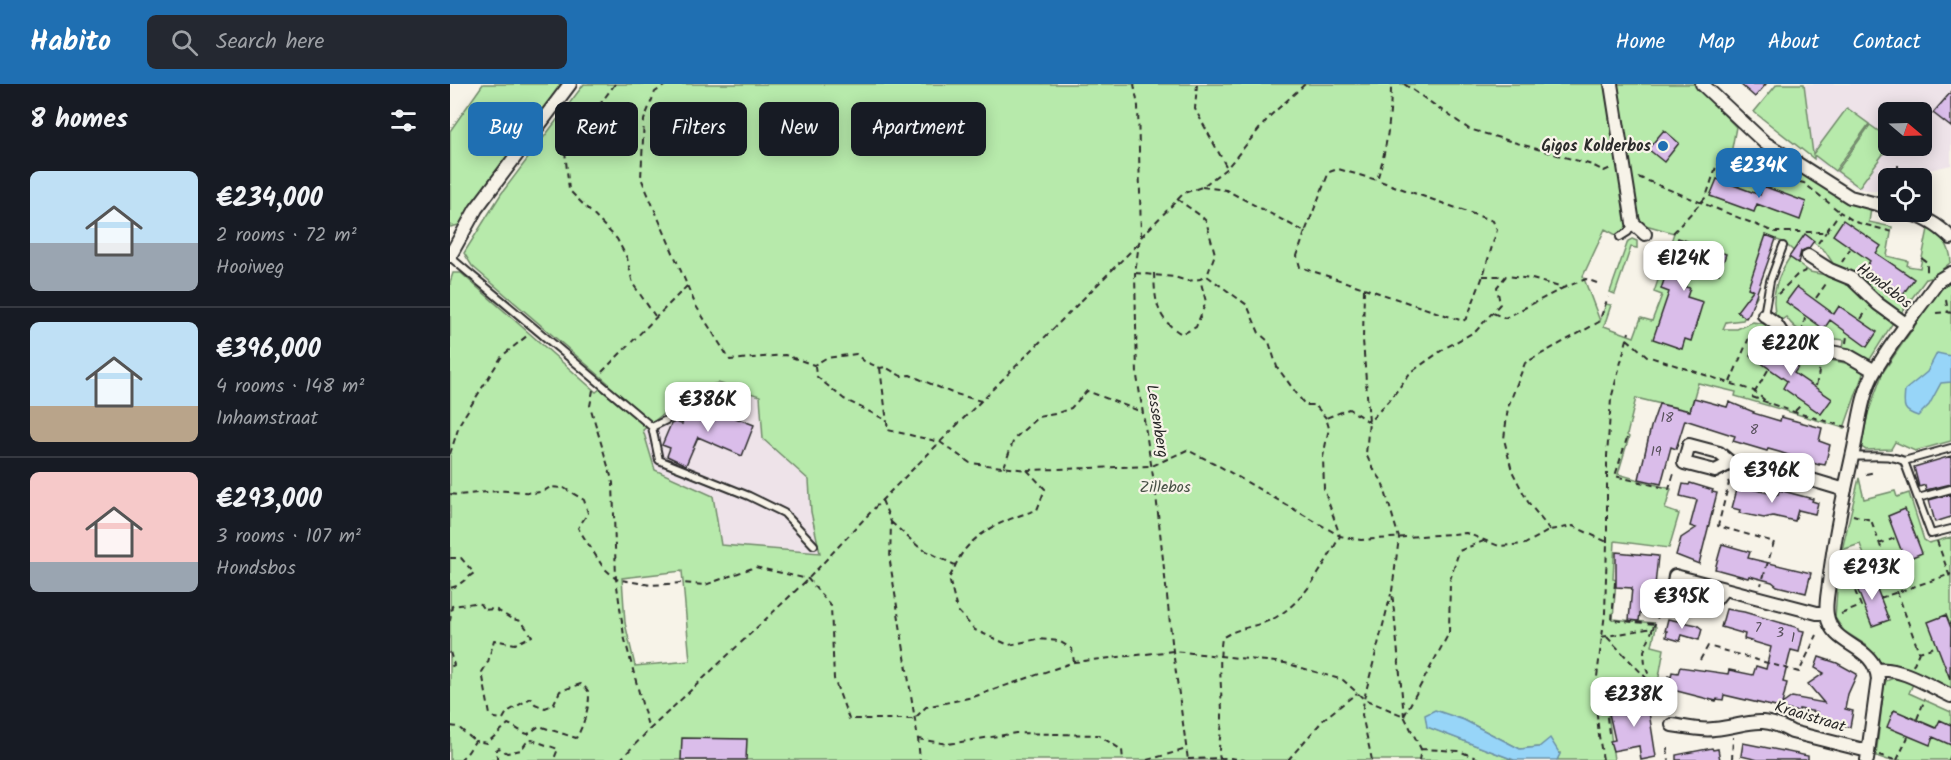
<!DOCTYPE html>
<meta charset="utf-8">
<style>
:root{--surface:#171b24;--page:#242831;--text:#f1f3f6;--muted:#9ea1a6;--line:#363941;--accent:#1f6fb2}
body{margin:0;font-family:Kalam,sans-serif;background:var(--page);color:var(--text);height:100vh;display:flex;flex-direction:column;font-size:22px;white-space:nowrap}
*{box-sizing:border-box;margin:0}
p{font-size:20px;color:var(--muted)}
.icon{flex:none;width:33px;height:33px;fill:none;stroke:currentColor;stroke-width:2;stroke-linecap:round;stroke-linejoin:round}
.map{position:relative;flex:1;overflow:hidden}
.side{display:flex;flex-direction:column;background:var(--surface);width:450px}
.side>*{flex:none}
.guide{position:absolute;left:18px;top:18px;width:570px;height:54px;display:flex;gap:12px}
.needle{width:39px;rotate:109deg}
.fabs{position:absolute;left:1428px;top:18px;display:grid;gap:12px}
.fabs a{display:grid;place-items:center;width:54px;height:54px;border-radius:9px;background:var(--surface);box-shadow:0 3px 15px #0003;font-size:30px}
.price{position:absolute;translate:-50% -51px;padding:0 14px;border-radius:12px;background:#fff;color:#222;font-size:20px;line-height:39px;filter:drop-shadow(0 2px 3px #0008)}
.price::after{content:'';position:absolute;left:50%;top:36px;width:18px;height:14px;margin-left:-9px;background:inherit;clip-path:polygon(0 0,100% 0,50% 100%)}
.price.active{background:var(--accent);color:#fff}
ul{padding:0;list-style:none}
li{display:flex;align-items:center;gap:18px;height:150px;padding:0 30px}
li+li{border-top:2px solid var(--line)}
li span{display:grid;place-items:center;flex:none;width:168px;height:120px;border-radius:9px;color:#555}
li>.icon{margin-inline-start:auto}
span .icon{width:72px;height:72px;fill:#fffc;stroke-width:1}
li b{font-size:26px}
h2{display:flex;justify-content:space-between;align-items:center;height:72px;padding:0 30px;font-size:26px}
.pill{padding:0 21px;border-radius:9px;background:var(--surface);box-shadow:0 3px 15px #0003;font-size:21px;line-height:54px}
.pill.active{background:var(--accent);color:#fff}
header{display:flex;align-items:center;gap:36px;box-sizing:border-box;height:84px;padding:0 30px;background:var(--accent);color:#fff}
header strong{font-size:28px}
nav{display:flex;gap:33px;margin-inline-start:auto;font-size:21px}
.search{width:420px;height:54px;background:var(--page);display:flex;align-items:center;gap:15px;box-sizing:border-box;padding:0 21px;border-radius:9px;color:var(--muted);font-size:22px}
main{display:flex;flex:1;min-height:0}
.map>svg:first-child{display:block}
.built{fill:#eee3e9;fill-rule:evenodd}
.green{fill:#b7eaab;stroke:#718a6b;stroke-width:1.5;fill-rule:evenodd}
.water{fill:#97d5f8;stroke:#6c91a6;stroke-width:1.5}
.building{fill:#dabdea;stroke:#2b2b2b;stroke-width:1.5}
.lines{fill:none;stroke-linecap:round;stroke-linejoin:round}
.service-casing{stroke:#2b2b2b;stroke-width:10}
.minor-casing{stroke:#2b2b2b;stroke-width:16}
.path{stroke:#2b2b2b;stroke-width:2;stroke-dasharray:6 4.5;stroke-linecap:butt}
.service{stroke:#f7f3e8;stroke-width:6}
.minor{stroke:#f7f3e8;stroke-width:12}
.poi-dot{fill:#1f6fb2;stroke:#f7f3e8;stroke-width:2}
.labels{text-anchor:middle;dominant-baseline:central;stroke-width:4.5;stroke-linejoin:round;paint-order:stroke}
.number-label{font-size:14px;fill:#57505b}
.poi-label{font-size:16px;font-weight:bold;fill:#2b2b2b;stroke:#f7f3e8;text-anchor:end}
.street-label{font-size:16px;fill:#2b2b2b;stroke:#f7f3e8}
.park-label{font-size:16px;fill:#475145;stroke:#f7f3e8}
</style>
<header>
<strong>Habito</strong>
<div class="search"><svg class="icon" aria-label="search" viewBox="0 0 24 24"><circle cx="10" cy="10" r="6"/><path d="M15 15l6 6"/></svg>Search here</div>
<nav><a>Home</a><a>Map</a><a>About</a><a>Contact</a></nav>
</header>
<main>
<section class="side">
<h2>8 homes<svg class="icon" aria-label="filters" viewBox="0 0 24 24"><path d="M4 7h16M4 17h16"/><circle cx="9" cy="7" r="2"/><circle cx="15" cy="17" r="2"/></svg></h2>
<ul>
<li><span style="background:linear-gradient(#bfe0f5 60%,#9aa5b1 0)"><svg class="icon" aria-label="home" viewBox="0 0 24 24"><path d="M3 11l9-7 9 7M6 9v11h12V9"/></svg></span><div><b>€234,000</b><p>2 rooms · 72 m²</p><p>Hooiweg</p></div></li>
<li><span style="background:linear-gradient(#bfe0f5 70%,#b9a48a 0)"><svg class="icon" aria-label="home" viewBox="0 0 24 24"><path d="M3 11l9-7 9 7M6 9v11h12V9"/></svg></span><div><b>€396,000</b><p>4 rooms · 148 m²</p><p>Inhamstraat</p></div></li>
<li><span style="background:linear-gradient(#f6c9c9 75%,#9aa5b1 0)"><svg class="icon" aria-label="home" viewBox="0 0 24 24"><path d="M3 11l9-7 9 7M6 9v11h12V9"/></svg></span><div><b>€293,000</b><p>3 rooms · 107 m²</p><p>Hondsbos</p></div></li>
</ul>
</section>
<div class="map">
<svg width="1501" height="676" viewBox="0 0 1501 676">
<rect width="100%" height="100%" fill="#f7f3e8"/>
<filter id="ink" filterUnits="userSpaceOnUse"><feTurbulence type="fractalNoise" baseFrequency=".0167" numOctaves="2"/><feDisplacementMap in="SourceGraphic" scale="12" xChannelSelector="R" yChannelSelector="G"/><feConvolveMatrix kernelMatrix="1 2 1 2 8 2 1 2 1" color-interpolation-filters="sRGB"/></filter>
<g filter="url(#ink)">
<path class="built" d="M1354 0H1501V81L1458 91 1459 94H1438V108L1409 105 1364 75ZM1438 28H1472V62H1438Z
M268 299 310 312 313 355 359 396 361 428 370 469 271 461 263 412 205 385 193 346 213 330 228 310Z"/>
<path class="green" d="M33 0H112L9 141 0 143V47Z
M134 0H1155L1178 138 1176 145 1168 152 1155 145 1133 192 1150 237 1156 220 1161 221 1154 242 1184 253 1191 234 1202 237 1212 211 1204 208 1224 149 1192 140 1183 121 1164 0H1244L1286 43 1279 80 1334 92 1337 82 1347 87 1396 118 1421 125 1419 138 1442 143 1437 172 1458 177 1457 182 1470 184 1479 140C1490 149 1501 163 1501 178L1483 193 1476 195 1451 229 1426 213 1413 197 1402 189 1384 181 1375 167 1355 152 1345 168 1333 158 1317 153 1303 199 1307 212 1293 236 1276 238 1273 245H1287L1303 238 1316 240C1322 248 1324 257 1332 263 1357 281 1387 270 1414 287L1394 344 1285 312 1286 308 1248 299 1240 327 1186 314 1177 351 1179 353 1168 390 1221 405 1215 425 1229 430 1219 464 1165 457 1163 495 1166 496 1163 535 1204 539 1206 543 1202 562 1214 565 1207 604 1156 613 1164 676H1107L1110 669 1089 663 1070 665 1014 636 978 643 1064 676H0V198L3 189H11L146 308 158 299 22 182 14 169 51 110ZM268 299 310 312 313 355 359 396 361 428 370 469 271 461 263 412 205 386 193 346 213 330 228 310ZM232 487 240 577 185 582 175 539 172 494Z
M1327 0H1354L1363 70 1397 24 1419 40 1385 87 1364 71V75L1304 28Z
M1420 41 1438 54 1439 62 1409 103 1387 87Z
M1182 155 1187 157V164L1181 163 1165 210 1160 208 1178 157Z
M1340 173 1360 188 1386 193 1400 198 1444 237 1419 277 1403 267 1393 265 1394 256C1369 253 1352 256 1336 233L1330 237 1327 235C1319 214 1328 191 1340 173Z
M1501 197V357L1465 367 1445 358 1441 365 1416 366 1411 363 1418 329 1433 288 1487 209Z
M1409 394 1414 415 1445 407 1447 413 1459 409 1474 456 1479 459 1501 453V604L1440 579 1430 578 1416 561 1394 547 1385 534 1388 492 1400 487 1403 494 1420 487 1410 460 1392 466Z
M1446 593 1463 600 1459 609 1501 628V676H1438L1426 672 1434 602 1436 597Z"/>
<path class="water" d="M1487 269 1501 272V298L1491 299 1479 321 1468 332C1451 327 1454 321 1455 306L1477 288Z
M985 626 1014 636 1070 665 1089 663 1100 654 1110 670 1107 676H1064L977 643 975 631Z"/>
<path class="building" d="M1290 0H1316L1305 13Z
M1501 8V43L1483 29Z
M1214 46 1229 59 1214 78 1198 65Z
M1267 95 1310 111 1313 102 1356 118 1350 136 1307 120 1304 128 1260 112Z
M1393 136 1431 162 1426 169 1464 195 1453 210 1415 184 1420 177 1383 151Z
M1355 150 1364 157 1359 164 1351 167 1348 179 1339 173Z
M1316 151 1326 155 1300 228 1296 234 1287 227 1303 206 1298 204Z
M1228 154 1276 170 1269 190 1242 181 1235 203 1240 204 1237 213 1253 218 1241 257 1235 255 1232 265 1203 255 1219 208 1211 205Z
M1347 203 1384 230 1389 222 1427 248 1417 263 1380 236 1374 245 1336 218Z
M1311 255 1349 282 1344 289 1382 315 1371 330 1333 304 1337 297 1300 271Z
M271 312 284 318 278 331 304 341 292 372 248 353 236 381 217 372 220 364 212 361 221 340 225 338 232 340 235 332 241 329 261 337Z
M1244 314 1277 323 1279 318 1304 328 1303 329 1330 337 1331 333 1372 344 1369 357 1380 361 1375 381 1369 380V381L1329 368 1318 365 1317 367 1283 357 1285 352 1235 336 1226 365 1221 363 1211 400 1189 395 1201 343 1209 320 1240 327Z
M1501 372V400L1476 406 1475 401 1469 403 1464 383Z
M1240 399 1263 406 1262 408 1267 409 1249 480 1226 471 1231 454 1246 444 1240 442 1247 416 1230 412 1233 400 1239 401Z
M1288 402 1328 411 1329 406 1363 415 1362 417 1368 419 1365 430 1348 426 1345 437 1323 432 1314 434 1289 429 1290 426 1282 424Z
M1501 410V433L1485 438 1479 416Z
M1455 425 1472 469 1455 476 1438 432Z
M1272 460 1300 468 1298 474 1361 489 1356 509 1327 502 1322 498 1299 492 1298 494 1265 485Z
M1166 468 1208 472 1202 531 1190 529 1189 537 1179 536 1182 504 1166 503Z
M1422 492 1439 536 1422 542 1405 499Z
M1276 525 1294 528 1349 544V546L1354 547 1349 568 1341 566 1333 598 1337 599 1332 620 1342 613 1374 619 1358 600 1374 589 1365 584 1369 573 1387 579 1407 590 1398 610 1395 625 1403 627 1400 643 1371 639 1365 635 1367 628 1349 625V627H1343L1274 611 1273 616 1267 615 1266 617 1215 604 1218 592 1221 593 1222 588 1228 589 1230 583 1278 590 1279 586 1303 591 1306 582 1316 585 1321 563 1294 555 1295 550 1271 543Z
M1496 531 1501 544 1500 595 1478 538Z
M1218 535 1247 541 1252 545 1249 556 1232 551 1230 557 1216 553 1217 547H1215Z
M1196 609 1206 673 1191 676 1189 662 1163 667 1160 657 1165 656 1159 629 1181 624V612Z
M1444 626 1486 644 1490 636 1501 641V661L1483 653 1480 661 1437 643Z
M232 654 297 655 296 676H231Z
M1293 659 1358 672V676H1308L1291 672Z
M1262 664 1263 666 1268 665 1270 676H1226V671Z"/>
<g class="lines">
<defs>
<path id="service" d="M1170 153 1178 148 1183 139
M0 173 202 343 209 376 299 412 334 429 364 461
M1314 231 1320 197 1333 162
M202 343 253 318
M1402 372C1420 374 1437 369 1454 377L1481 450 1501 445
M1454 377 1501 364
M1468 414 1501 405"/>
<path id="minor" d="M1161 0 1183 139 1195 150
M1252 0 1315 59 1400 113 1438 123
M1454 128C1474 133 1487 140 1501 154
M0 172 26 125 120 0
M1358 172 1380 186 1402 195 1428 220 1457 241
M1314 231 1325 239 1333 251 1344 261 1397 271 1425 287
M1281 379 1265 387 1234 379 1239 361 1269 369 1281 379 1315 387 1335 388 1395 406
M1274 505 1266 515 1255 521 1222 512 1225 492 1367 529H1376
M1427 586C1452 583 1479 602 1501 612
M1222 641C1235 643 1251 647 1264 645 1298 642 1308 629 1342 648L1418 667
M1417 676 1428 595C1424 559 1382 564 1377 531 1375 521 1378 509 1379 499 1384 454 1394 409 1404 364 1409 339 1412 308 1426 285 1444 254 1468 226 1489 196L1501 189"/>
</defs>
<use href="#service" class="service-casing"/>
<use href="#minor" class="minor-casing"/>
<path class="path" d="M165 0 115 67 119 106 167 155 177 174 183 200 205 232
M217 0 205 8 194 36 191 94 246 222 280 276 335 271 364 281 376 274 406 270 414 277 430 284 435 283 451 292 460 291 502 309 531 317
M684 0 688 22 691 153 689 159 685 189 687 292 706 411 723 567 738 676
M747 0 745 25 777 84
M954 0 1019 45 1142 81 1154 87 1163 83
M1448 81V87L1453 94
M1188 93 1324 148H1376L1390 128 1405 138 1443 148
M1289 102 1293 84
M752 103 776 106 855 148 879 88 888 85 927 96C937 64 941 33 941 0
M727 115 751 132 756 137 765 170 757 192 797 221 809 249 819 258 827 283 855 321H865L876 334
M855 148 847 172 850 183 914 204 913 256 919 338 916 370 922 383 932 397 949 454 942 507 954 632
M1223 149 1256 113 1267 80 1354 99 1390 128
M691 153 734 109 752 103 777 84 820 32 855 0
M1368 159 1376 148
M1471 174 1477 178V190
M1392 178 1400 165
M685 189 724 193 738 197 750 195 757 192
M704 189C705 217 706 235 732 250L746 243 756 218 750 195
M1033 192H1054
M1147 199 1136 195 1113 204 1082 195 1056 192 1047 203 1050 220 1026 247 995 264 960 289 943 312 919 338 899 325 876 334 879 344 873 373 874 405 890 452 911 456 1016 449 1049 462 1075 460 1100 446 1123 442 1157 458 1155 529 1145 609 1149 652 1153 676
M914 204 1013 237 1017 234 1033 192 1047 146 1043 137 927 96
M1328 210 1347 191 1357 186
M1366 214 1378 197
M1496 216 1498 228 1501 229
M1043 229 1055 234 1113 204
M1486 229 1498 228
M1411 235 1417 226
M1352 249 1355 234
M1177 255 1197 272 1304 307 1319 320
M1396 259 1397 252
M365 282 366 292 394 315 436 336
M430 284 438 346 490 358 520 379 577 386 702 382 737 366 764 379 890 452C874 481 857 514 828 532 811 543 789 542 772 554 768 581 772 607 772 634 772 649 767 661 770 676
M1318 286 1302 313 1344 328 1397 343
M152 288 237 202
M1280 298 1305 240
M1366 302 1371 278
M143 306 140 322 163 399 166 495 201 501 232 499 255 501 305 483 358 495 381 522 384 595 399 635H464L476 623 523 613 624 578 723 567 835 579 893 596 914 615 954 632 971 665 969 676
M1345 327 1351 321
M1177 354 1165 392 1219 405 1225 386
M0 370 10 339 52 272 78 251
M554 383 564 355 588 333 605 330 621 324 637 307 692 328
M577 386 595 405 587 426C560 434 530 445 513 468 507 476 504 486 499 494L507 526 525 546 559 561 588 555 609 557 622 565 624 578
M1416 390 1425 388
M1278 397 1279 399 1268 442 1324 458 1311 501
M0 410 8 411C25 410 43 406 60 407 74 407 88 413 100 403L114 404 134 416 138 429 128 444 153 483 166 495 174 552 199 646
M432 416 441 438 440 478 468 655 470 676
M1403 431 1421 436 1469 568 1485 563
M441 438 470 464 505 481
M1100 446 1078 418 1062 387 1054 355 1058 323 1075 279 1149 238 1158 213
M1487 457 1501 496
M1157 458V372L1161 315 1179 248
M1429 460 1445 454
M0 474H11L24 489 7 502 0 504
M1165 498 1162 536 1205 540
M1430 514 1501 490
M1391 530 1411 522 1397 487
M0 537 2 522 25 519 30 520 34 526 45 525 62 535 71 537 82 552 65 560 44 556 38 578 32 588 40 631 45 634 53 635 57 628 81 614 85 620 95 624 103 621 110 607 131 600C134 602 136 604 138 607 142 617 132 646 126 654L89 642 78 650C70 648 66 643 58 640L37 659 25 657 18 668 10 676
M1203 544 1194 567 1195 581 1207 614
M1151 553 1203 544 1213 521
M1157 553 1203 601
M0 568 4 581 0 583
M1250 576 1258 562 1349 588 1367 551
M1463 582 1469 568
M954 632 999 549 1000 496 1009 467 1036 456
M1467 635 1475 615
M0 642 8 643 25 657
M1159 649 1154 611 1205 603
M468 655 498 660 566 649 648 651 672 666 673 676
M1217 664 1219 676
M971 665 1009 667 1031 676
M1429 671 1445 676
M738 675 780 674 795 676
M49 676 45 667 49 664 57 669 71 666 76 659 82 656 108 665 104 675 106 676
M170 676 199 646 358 495 432 416 689 159
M697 676 737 665
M838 676 875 634 907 609
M922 676 912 631 914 615 941 510
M1282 676 1283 653
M1447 676 1458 653
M1499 676 1501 671"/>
<use href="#service" class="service"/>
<use href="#minor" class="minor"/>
</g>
</g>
<circle class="poi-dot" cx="1213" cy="62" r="6"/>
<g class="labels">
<g class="number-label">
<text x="1217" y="334">18</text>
<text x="1304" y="346">8</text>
<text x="1206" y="368">19</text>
<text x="1308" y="544">7</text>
<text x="1330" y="549">3</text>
<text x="1343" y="554">1</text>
</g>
<g class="poi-label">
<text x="1201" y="62">Gigos Kolderbos</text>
</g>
<g class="street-label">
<text transform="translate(1434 202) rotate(37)">Hondsbos</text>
<text transform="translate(707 337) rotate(81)">Lessenberg</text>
<text transform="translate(1360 633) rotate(17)">Kraaistraat</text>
</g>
<g class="park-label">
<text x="715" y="403">Zillebos</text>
</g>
</g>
</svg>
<div class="fabs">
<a><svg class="needle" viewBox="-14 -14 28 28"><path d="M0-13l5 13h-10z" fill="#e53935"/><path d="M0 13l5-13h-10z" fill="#9ea1a6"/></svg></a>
<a><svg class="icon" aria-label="locate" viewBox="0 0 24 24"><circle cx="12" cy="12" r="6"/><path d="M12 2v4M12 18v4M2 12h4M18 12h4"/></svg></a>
</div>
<b class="price active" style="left:1309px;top:115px">€234K</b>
<b class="price" style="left:1234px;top:208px">€124K</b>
<b class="price" style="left:1341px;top:293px">€220K</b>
<b class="price" style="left:258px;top:349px">€386K</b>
<b class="price" style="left:1322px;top:420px">€396K</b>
<b class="price" style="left:1422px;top:517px">€293K</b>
<b class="price" style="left:1232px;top:546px">€395K</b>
<b class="price" style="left:1184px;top:644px">€238K</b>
<div class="guide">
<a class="pill active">Buy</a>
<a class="pill">Rent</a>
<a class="pill">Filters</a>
<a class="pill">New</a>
<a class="pill">Apartment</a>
</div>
</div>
</main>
